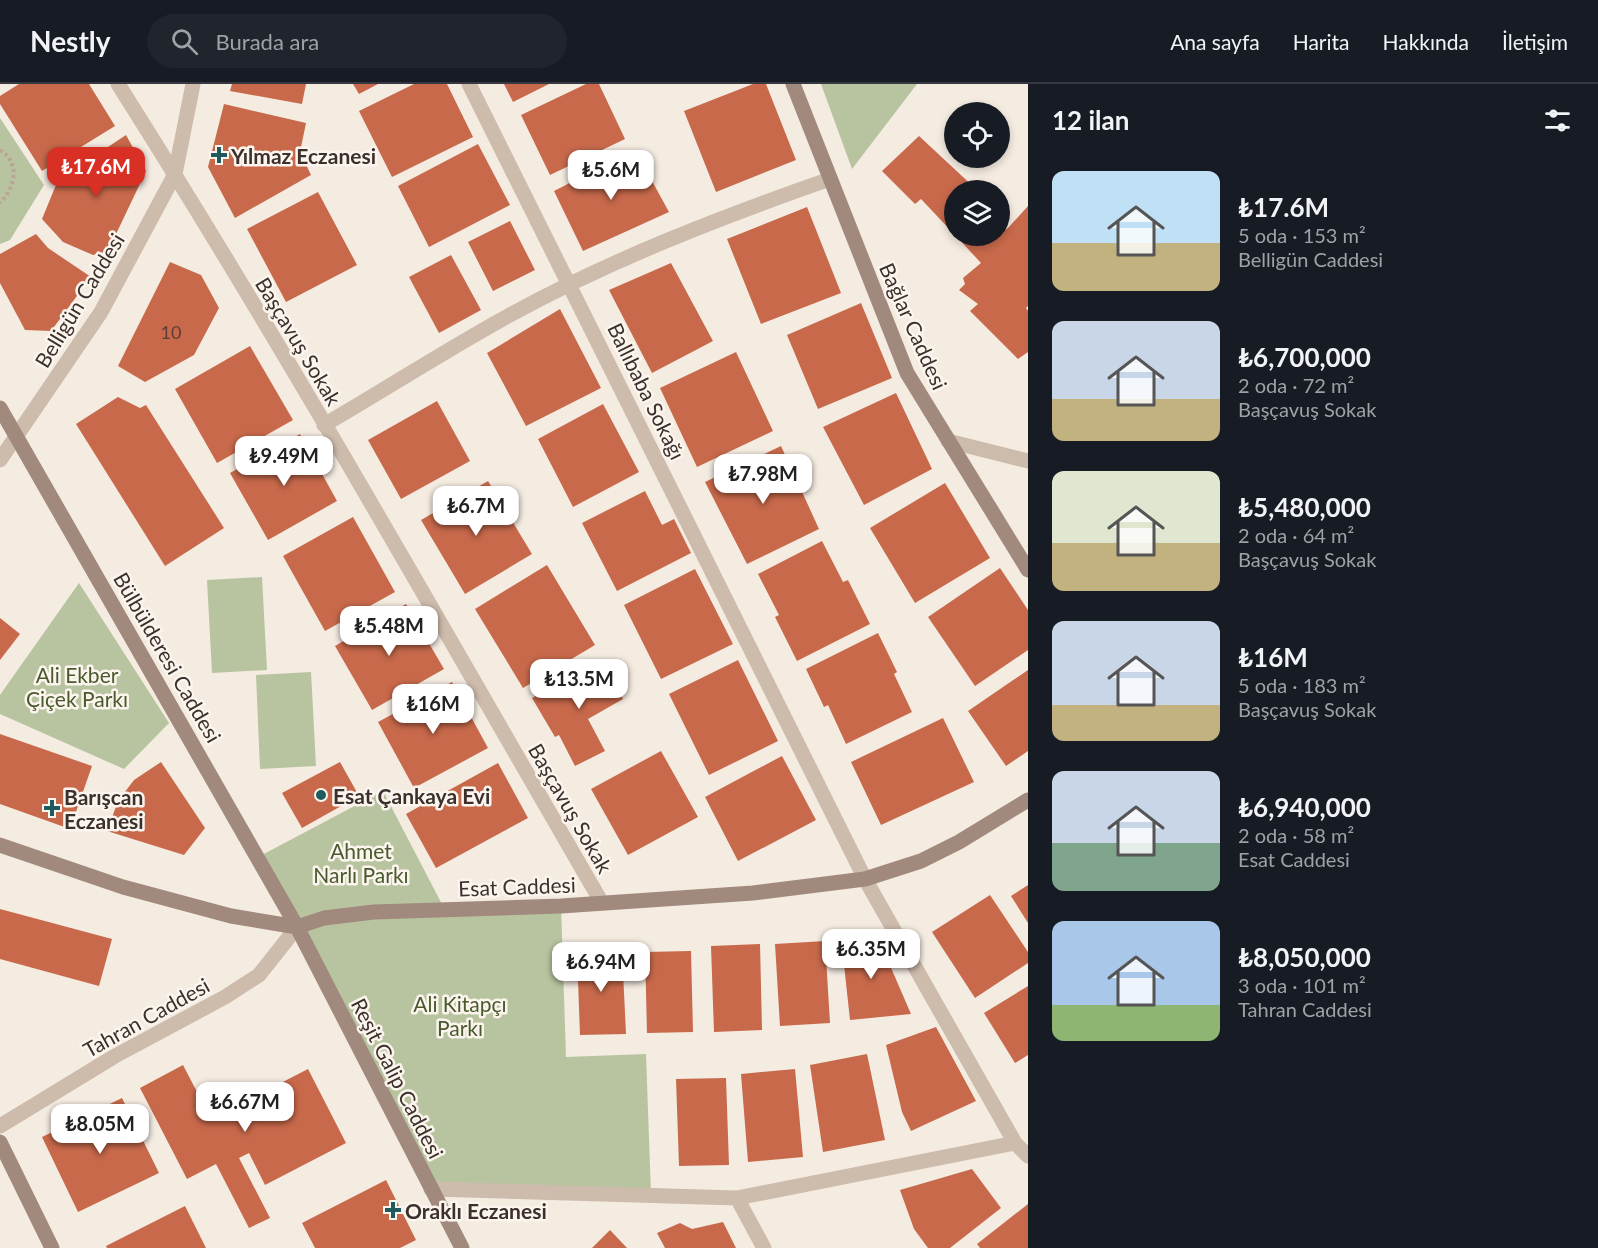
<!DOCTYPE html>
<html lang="tr">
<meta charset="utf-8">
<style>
:root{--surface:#171b24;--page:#20242c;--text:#f1f3f6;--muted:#9ea1a6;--line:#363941;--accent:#d93025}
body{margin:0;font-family:Lato,sans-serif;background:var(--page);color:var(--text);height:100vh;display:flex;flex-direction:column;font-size:22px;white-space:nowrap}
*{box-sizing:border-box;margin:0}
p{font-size:20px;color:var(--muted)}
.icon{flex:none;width:33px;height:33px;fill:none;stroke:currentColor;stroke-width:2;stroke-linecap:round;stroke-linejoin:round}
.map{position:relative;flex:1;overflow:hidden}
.side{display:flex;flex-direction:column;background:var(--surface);width:570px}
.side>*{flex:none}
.fabs{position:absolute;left:944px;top:18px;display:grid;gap:12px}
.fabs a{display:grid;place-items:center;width:66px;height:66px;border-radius:50%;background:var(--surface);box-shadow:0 3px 9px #0003;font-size:30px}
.price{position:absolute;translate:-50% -51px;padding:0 14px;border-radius:12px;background:#fff;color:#222;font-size:20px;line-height:39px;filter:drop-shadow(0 2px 3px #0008)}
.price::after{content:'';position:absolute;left:50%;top:36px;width:18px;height:14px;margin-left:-9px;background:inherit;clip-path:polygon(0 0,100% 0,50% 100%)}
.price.current{background:var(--accent);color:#fff}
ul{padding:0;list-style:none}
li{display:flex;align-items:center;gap:18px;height:150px;padding:0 24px}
li span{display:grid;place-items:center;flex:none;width:168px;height:120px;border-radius:12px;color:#555}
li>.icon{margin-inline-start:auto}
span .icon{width:72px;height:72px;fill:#fffc;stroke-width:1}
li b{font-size:26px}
h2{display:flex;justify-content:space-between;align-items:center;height:72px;padding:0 24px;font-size:26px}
header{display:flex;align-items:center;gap:36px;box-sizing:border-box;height:84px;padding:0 30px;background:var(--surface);border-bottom:2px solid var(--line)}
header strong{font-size:28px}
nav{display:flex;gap:33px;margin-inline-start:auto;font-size:21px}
.search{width:420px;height:54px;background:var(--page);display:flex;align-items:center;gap:15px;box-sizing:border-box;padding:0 21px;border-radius:33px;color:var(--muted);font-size:22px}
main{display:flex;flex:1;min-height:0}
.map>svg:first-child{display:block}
.green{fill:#b8c4a0}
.building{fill:#c8694b}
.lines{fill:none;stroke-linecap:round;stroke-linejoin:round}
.path{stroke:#b9a596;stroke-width:4;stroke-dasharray:3 3;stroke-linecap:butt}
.minor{stroke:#cdbbac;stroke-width:15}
.tertiary{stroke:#cdbbac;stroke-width:15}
.secondary{stroke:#a18a7d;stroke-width:15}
.poi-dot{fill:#1f5a5e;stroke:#fbf5ee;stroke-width:2}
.labels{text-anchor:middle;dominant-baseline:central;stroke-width:5;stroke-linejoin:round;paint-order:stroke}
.number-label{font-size:18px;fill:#5e3e33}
.poi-label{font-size:21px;font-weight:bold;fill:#3b302b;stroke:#fbf5ee;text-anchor:start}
.street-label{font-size:21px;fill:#3b302b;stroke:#fbf5ee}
.park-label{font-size:21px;fill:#4a5a2e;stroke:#fbf5ee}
</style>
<header>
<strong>Nestly</strong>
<div class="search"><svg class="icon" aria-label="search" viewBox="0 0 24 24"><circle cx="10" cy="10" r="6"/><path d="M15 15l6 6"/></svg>Burada ara</div>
<nav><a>Ana sayfa</a><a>Harita</a><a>Hakkında</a><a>İletişim</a></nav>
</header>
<main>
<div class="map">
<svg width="1028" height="1164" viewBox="0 0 1028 1164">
<rect width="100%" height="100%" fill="#f4ebe1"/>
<path class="green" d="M821 0H917L852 85Z
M0 34 44 101 10 156 0 160Z
M262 493 267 586 212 589 207 496Z
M79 499 169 639 124 685 0 630V611Z
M311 588 316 682 260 685 256 591Z
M383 707 445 826 561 822 566 973 646 970 651 1111 431 1105 258 773Z"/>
<path class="building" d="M19 0H89L115 42 42 87 0 20V12Z
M232 0H306L302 20 230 7Z
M353 0H378L359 10Z
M414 0H447L473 53 392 93 359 27Z
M504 0H549L513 18Z
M586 0H599L625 55 550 91 521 31Z
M753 0H766L796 76 716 108 684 27Z
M224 20 306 39 300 68 311 91 235 134 208 83Z
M126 51 146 87 108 167 93 171 63 158 42 135 58 96Z
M919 52 977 106H954V150L921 115 915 120 882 87Z
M478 60 510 121 429 163 398 102Z
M635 66 669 128 583 167 554 107Z
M318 108 357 181 286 218 247 145Z
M1028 122V222L1026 224 1028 227V268L1018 275 970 227 978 220 959 206 965 200 963 194 981 179 956 152H999V145L1001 148 1008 144Z
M807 123 841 209 761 240 727 155Z
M510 137 535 186 493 207 468 158Z
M36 150 48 164 91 193 51 247 25 246 0 199V170Z
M451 171 481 226 439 249 409 193Z
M170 178 201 191 219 224 194 271 145 298 118 282Z
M671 179 713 257 652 289 609 206Z
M861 219 892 294 818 325 787 251Z
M560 225 601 304 526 342 487 269Z
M250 262 293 336 217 379 175 305Z
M736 268 773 347 697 383 660 304Z
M896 309 932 385 864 421 823 343Z
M118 313 140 324 146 321 224 444 165 482 76 340Z
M437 317 470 377 401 415 368 356Z
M603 320 639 388 573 423 538 355Z
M300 350 337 417 268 456 230 389Z
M781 362 819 445 747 480 705 398Z
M488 397 532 470 465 510 421 436Z
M945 399 990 474 915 519 870 444Z
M645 407 662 441 674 435 691 469 617 507 582 439Z
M353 433 395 508 325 547 283 472Z
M822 457 843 498 848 496 870 540 797 577 775 533 779 531 758 490Z
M547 481 595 561 523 604 475 525Z
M1000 484 1028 526V566L975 602 928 533Z
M695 485 733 560 661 595 624 521Z
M406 520 444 585 372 626 335 562Z
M0 534 20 550 0 576Z
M878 549 897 588 894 590 912 628 846 660 828 621 824 623 806 585Z
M601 576 623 615 588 635 605 667 575 682 559 651 555 653 532 614Z
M738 576 778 657 709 691 669 610Z
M1028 586V667L1006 682 968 627Z
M452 598 488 664 414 704 378 638Z
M943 634 974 698 881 741 851 678Z
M0 650 92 682 70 745 0 720Z
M661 667 698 733 628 771 591 705Z
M782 672 816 736 738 777 705 713Z
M161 678 205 744 184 771 107 747 118 717 134 696Z
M340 678 359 712 302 744 282 709Z
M498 679 528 734 436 784 406 730Z
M1028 801V839L1011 812Z
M990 811 1028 868V879L975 914 932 848Z
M0 825 112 855 99 902 0 875Z
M876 849 911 930 850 936 841 853Z
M825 857 830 939 780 942 775 860Z
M760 860 762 946 714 948 711 862Z
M622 867 626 950 580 951 577 869Z
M691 867 693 948 647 949 645 868Z
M1028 902V971L1015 979 984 929Z
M936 943 976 1017 911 1047 902 1028 886 961Z
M867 970 885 1056 823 1068 810 981Z
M183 981 211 1035 308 985 346 1059 265 1101 249 1069 239 1074 270 1134 249 1144 216 1080 187 1095 140 1004Z
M795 985 803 1073 748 1078 741 990Z
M726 994 729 1081 679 1082 676 995Z
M122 1014 159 1089 78 1128 42 1053Z
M972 1085 1001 1124 950 1164H928L914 1145 900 1106Z
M386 1096 416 1156 400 1164H315L302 1139Z
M1028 1120V1164H980L977 1160Z
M185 1122 206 1164H107L106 1162Z
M723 1138 736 1164H665L657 1149 680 1139 692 1145Z
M610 1146 627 1164H592Z"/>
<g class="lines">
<path class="path" d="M0 66C21 79 15 104 0 119"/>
<path class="minor" d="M118 0C288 268 443 545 602 819
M469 0 865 795 1015 1059 1028 1072
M324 341C386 305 446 266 508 232 610 176 721 133 830 95
M948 357 1028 377
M0 376 101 228 175 90 193 0
M431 1105 737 1114 1015 1059
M737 1114 764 1164"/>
<path class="tertiary" d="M0 1042 115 972 225 913 259 891 297 843"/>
<path class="secondary" d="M793 0 907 289 1028 486
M0 324 297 843 462 1164
M0 761 123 803 231 832 297 843 324 834 374 828 561 822 753 809 865 795 921 777 959 758 1028 716
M0 1058 52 1164"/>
</g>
<g class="poi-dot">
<path d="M216 62h6v6h6v6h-6v6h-6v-6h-6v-6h6z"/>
<circle cx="321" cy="711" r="6"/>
<path d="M49 715h6v6h6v6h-6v6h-6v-6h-6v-6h6z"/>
<path d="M390 1117h6v6h6v6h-6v6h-6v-6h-6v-6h6z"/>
</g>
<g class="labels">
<g class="number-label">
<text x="171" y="248">10</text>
</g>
<g class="poi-label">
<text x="231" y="71">Yılmaz Eczanesi</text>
<text x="333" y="711">Esat Çankaya Evi</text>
<text x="64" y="712">Barışcan<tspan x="64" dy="24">Eczanesi</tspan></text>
<text x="405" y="1126">Oraklı Eczanesi</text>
</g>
<g class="street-label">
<text transform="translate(79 216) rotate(-59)">Belligün Caddesi</text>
<text transform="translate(914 242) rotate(66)">Bağlar Caddesi</text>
<text transform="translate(299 257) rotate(59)">Başçavuş Sokak</text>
<text transform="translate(647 307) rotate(64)">Ballıbaba Sokağı</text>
<text transform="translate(168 573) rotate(60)">Bülbülderesi Caddesi</text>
<text transform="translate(571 724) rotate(60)">Başçavuş Sokak</text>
<text transform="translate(517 802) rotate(-2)">Esat Caddesi</text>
<text transform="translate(146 933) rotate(-29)">Tahran Caddesi</text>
<text transform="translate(398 994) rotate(63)">Reşit Galip Caddesi</text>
</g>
<g class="park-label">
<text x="77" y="590">Ali Ekber<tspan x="77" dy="24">Çiçek Parkı</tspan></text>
<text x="361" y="766">Ahmet<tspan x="361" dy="24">Narlı Parkı</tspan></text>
<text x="460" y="919">Ali Kitapçı<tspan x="460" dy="24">Parkı</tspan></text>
</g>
</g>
</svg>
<div class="fabs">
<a><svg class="icon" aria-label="locate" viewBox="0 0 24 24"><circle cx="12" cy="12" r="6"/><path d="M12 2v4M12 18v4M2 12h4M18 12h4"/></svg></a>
<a><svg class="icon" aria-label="layers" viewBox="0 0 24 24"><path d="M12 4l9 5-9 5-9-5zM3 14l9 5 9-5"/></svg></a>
</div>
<b class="price current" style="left:96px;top:114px">₺17.6M</b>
<b class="price" style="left:611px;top:117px">₺5.6M</b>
<b class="price" style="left:284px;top:403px">₺9.49M</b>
<b class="price" style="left:763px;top:421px">₺7.98M</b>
<b class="price" style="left:476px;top:453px">₺6.7M</b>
<b class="price" style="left:389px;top:573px">₺5.48M</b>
<b class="price" style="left:579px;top:626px">₺13.5M</b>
<b class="price" style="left:433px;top:651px">₺16M</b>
<b class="price" style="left:871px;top:896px">₺6.35M</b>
<b class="price" style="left:601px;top:909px">₺6.94M</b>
<b class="price" style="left:245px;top:1049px">₺6.67M</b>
<b class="price" style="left:100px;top:1071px">₺8.05M</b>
</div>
<section class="side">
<h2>12 ilan<svg class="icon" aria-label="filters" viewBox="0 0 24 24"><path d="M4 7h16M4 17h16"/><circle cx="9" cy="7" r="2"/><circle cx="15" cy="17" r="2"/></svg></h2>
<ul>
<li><span style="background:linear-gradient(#bfe0f5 60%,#c2b280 0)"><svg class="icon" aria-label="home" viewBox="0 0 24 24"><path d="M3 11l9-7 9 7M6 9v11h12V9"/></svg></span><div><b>₺17.6M</b><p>5 oda · 153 m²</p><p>Belligün Caddesi</p></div></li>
<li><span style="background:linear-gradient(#c9d6e8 65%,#c2b280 0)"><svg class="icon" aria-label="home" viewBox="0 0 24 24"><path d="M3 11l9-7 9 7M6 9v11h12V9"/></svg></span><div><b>₺6,700,000</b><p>2 oda · 72 m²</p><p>Başçavuş Sokak</p></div></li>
<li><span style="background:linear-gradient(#dfe7d0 60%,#c2b280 0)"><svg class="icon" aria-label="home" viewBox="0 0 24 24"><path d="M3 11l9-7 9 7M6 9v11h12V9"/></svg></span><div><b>₺5,480,000</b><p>2 oda · 64 m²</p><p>Başçavuş Sokak</p></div></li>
<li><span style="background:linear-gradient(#c9d6e8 70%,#c2b280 0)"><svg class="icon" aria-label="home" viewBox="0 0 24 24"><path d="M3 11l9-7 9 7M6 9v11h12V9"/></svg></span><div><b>₺16M</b><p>5 oda · 183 m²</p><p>Başçavuş Sokak</p></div></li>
<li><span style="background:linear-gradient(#c9d6e8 60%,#7fa58c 0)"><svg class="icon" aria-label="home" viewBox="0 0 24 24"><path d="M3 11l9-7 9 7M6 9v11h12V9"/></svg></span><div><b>₺6,940,000</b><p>2 oda · 58 m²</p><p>Esat Caddesi</p></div></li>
<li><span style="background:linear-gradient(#a9c7e8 70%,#8fb573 0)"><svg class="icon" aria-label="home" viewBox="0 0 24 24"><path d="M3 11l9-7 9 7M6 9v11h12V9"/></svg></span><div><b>₺8,050,000</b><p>3 oda · 101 m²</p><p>Tahran Caddesi</p></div></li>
</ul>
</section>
</main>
